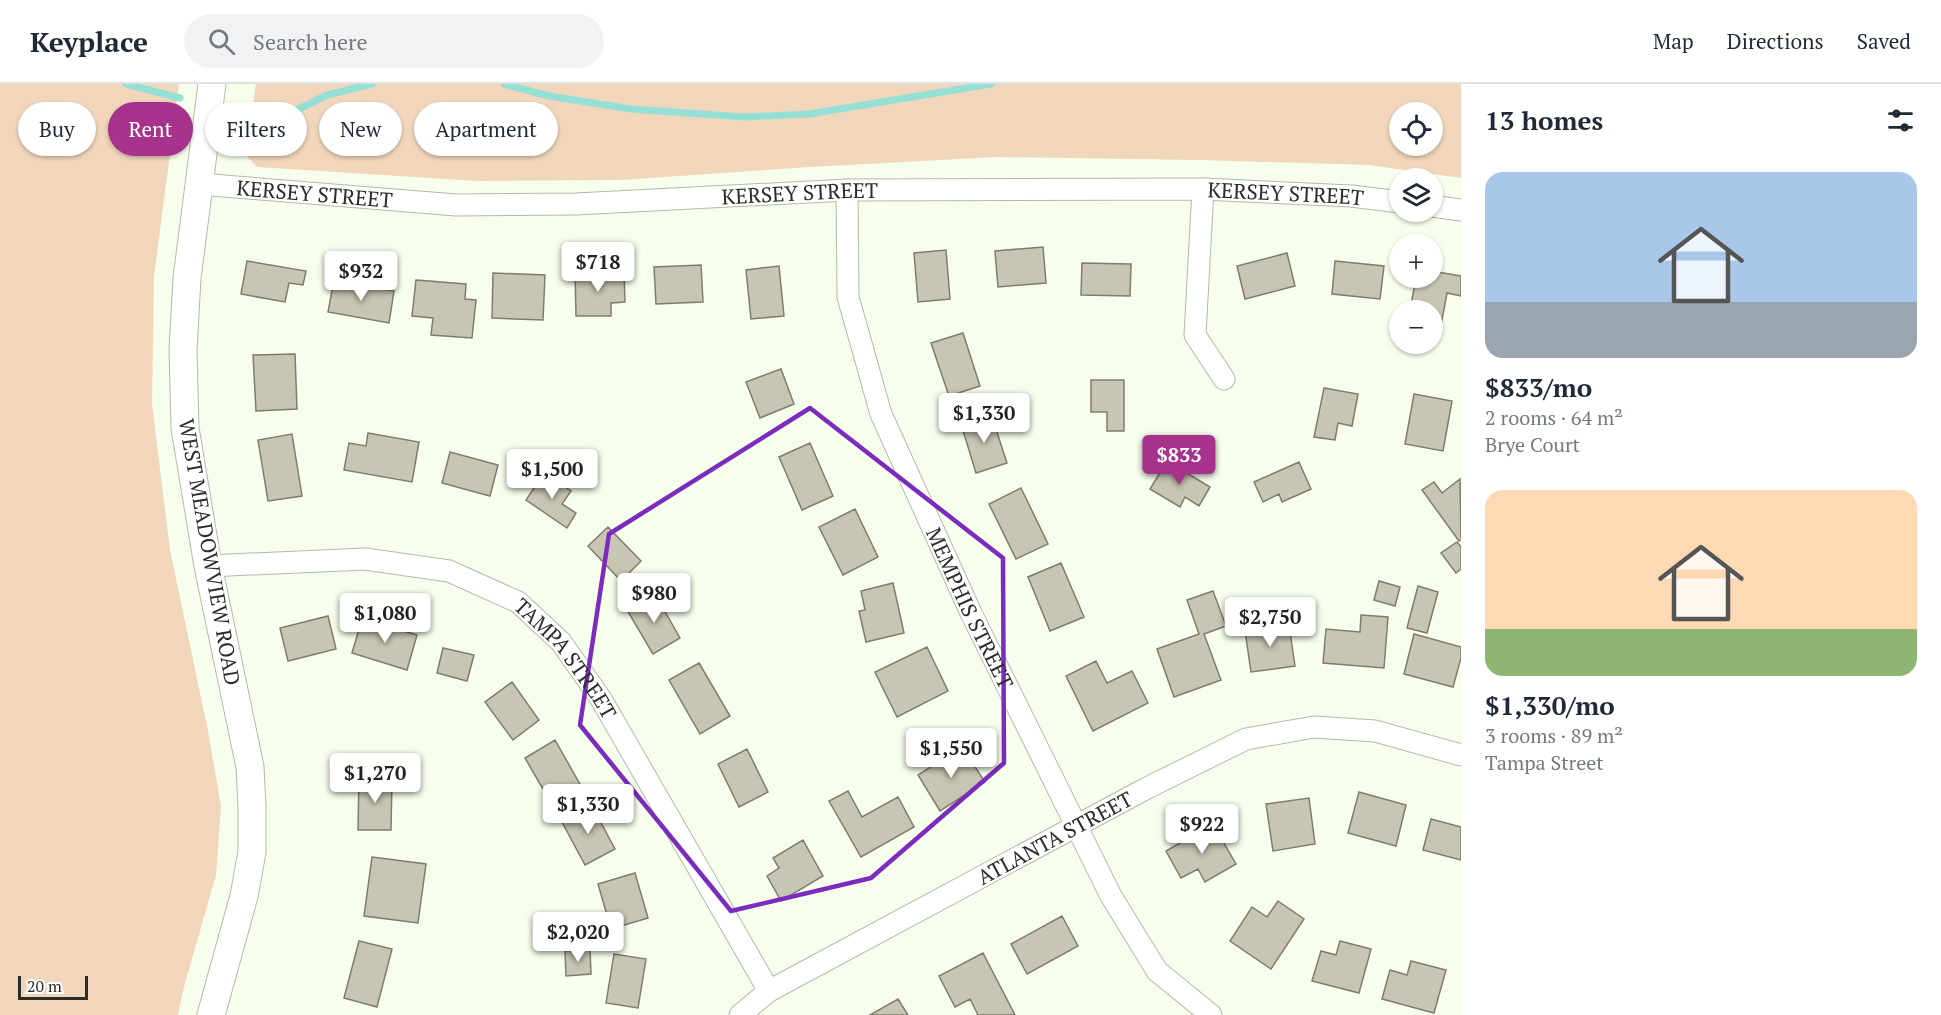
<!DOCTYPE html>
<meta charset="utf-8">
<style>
:root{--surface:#fff;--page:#f2f2f3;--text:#1f2937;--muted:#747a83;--line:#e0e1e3;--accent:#a6328b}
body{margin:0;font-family:"PT Serif",serif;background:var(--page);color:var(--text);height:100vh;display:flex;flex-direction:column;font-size:22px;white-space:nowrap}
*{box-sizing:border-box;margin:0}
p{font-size:20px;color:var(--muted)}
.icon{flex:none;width:33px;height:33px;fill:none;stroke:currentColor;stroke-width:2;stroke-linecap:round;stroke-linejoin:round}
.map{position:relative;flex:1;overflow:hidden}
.drawer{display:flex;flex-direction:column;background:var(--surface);width:480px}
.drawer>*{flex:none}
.banner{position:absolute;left:18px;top:18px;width:570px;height:54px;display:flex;gap:12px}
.fabs{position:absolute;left:1389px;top:18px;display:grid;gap:12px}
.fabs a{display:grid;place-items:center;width:54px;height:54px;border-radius:50%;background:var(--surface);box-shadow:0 2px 4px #0004;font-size:30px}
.scale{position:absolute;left:18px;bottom:15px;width:70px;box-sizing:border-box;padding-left:6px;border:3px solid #2b2e28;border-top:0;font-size:16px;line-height:21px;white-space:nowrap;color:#2b2e28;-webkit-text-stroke:4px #fff;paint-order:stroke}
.price{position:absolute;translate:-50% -51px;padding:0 14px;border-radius:6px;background:#fff;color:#222;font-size:20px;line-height:39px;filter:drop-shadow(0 2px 3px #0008)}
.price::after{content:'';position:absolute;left:50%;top:36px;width:18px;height:14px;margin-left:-9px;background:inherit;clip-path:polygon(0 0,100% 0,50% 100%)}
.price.selected{background:var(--accent);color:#fff}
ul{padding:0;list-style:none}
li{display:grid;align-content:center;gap:12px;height:318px;padding:0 24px}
li span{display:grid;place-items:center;height:186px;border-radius:18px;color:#555}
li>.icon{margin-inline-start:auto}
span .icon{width:108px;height:108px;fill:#fffc;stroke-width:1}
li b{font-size:26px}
h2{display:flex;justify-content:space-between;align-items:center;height:72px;padding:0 24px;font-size:26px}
.chip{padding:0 21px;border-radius:27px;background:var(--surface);box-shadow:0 2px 4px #0004;font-size:21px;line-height:54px}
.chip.selected{background:var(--accent);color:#fff}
header{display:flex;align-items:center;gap:36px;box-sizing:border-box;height:84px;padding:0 30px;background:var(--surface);border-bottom:2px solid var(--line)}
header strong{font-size:28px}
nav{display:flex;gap:33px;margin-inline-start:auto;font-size:21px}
.search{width:420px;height:54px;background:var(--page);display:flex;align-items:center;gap:15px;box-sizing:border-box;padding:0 21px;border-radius:33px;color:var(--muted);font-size:22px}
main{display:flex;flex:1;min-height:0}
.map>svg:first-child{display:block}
.green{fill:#f1d6bb;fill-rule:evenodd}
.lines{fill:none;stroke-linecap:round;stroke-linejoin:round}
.stream{stroke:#94e0d5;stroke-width:7}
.building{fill:#c9c5b3;stroke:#807c6c;stroke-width:1.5}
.minor-casing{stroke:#b3baa9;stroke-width:23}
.tertiary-casing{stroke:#b3baa9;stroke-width:29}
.minor{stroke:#fff;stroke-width:21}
.tertiary{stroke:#fff;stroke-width:27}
.marked{fill:none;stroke:#7b2cbf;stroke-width:4.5;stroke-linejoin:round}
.labels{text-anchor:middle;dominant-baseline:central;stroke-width:5;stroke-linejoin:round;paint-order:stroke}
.street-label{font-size:21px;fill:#2b2e28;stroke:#fff}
</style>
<header>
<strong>Keyplace</strong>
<div class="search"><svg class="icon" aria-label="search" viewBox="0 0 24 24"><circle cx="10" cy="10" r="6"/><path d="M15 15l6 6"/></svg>Search here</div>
<nav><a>Map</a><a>Directions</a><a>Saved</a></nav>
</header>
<main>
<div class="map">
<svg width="1461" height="931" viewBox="0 0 1461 931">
<rect width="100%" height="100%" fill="#f6feec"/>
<path class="green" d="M0 0H179L154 193 152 320 170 466 208 647 221 722 216 791 184 903 178 931H0Z
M256 0H1461V94L1370 81 1199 76 996 73 810 83 620 96 477 97 257 83 245 70ZM1400 28H1432V62H1400Z"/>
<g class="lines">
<path class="stream" d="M126 0 180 14
M504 0 549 12 631 25 744 33 809 30 991 0
M246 23 281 34 327 11 372 0"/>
</g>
<path class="building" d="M1043 163 1046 199 998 203 995 167Z
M946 166 950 215 918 218 914 169Z
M1287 169 1295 202 1245 215 1237 182Z
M247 177 306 187 303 201 289 199 285 218 241 210Z
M1335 177 1384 182 1380 215 1332 210Z
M1082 179 1131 180 1130 212 1081 211Z
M701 181 703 218 656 220 654 183Z
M779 182 784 232 751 235 746 186Z
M1432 187 1461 192V212L1447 209 1440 247 1432 245V226H1410L1416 194H1432Z
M624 188 625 218 611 219V232H576L575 189Z
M493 189 545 191 543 236 492 234Z
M334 196 394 207 389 239 328 228Z
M416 196 466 200 465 215 476 216 472 254 431 251 433 234 412 232Z
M963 249 980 302 949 312 931 259Z
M295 270 297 325 256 327 253 271Z
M781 285 794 320 760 334 746 298Z
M1091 296H1124V347H1107V328H1091Z
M1324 304 1358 310 1352 342 1338 339 1335 356 1314 353Z
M1414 310 1452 317 1443 367 1405 360Z
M991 330 1007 379 976 389 961 340Z
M368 349 419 358 412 398 344 386 349 359 366 362Z
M292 350 302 412 268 417 258 356Z
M810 359 833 412 802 426 779 373Z
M450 368 498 381 490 412 442 399Z
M1167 377 1210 403 1199 422 1185 413 1180 423 1150 405Z
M1299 378 1311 405 1282 418 1279 410 1263 418 1254 398Z
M544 389 571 407 562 420 576 429 567 444 526 416Z
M1460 395 1461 456 1459 457 1422 406 1434 398 1442 409Z
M1021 404 1048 460 1016 475 989 420Z
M855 425 878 473 843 491 819 443Z
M608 443 641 477 621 497 588 462Z
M1457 458 1461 463V485L1456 489 1441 469Z
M1061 479 1084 533 1050 547 1028 493Z
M1379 497 1400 503 1395 522 1374 516Z
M893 499 904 549 866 558 859 527 865 526 861 507Z
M1418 502 1438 508 1427 549 1407 544Z
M1213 507 1226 542 1204 550 1221 596 1174 613 1157 565 1199 550 1187 516Z
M655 510 680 554 653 570 627 526Z
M1361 531 1388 533 1384 584 1323 579 1326 545 1360 548Z
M328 532 336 565 288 577 280 544Z
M362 535 417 551 407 586 352 569Z
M1289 541 1295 582 1251 588 1245 547Z
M1414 550 1461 563V574L1453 603 1404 590Z
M927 563 948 607 897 633 875 588Z
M443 564 474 571 467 597 437 589Z
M1096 577 1107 599 1132 587 1148 619 1093 647 1066 592Z
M699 579 730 632 700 650 669 596Z
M512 598 539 636 513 656 485 618Z
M555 656 581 702 551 719 525 674Z
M962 663 985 698 940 727 918 691Z
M747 665 768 708 739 723 718 680Z
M359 693 392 694 391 746H358Z
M848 707 862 733 898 713 914 743 861 773 829 717Z
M1359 708 1406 721 1396 762 1348 749Z
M1309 714 1315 760 1273 767 1266 720Z
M592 722 615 765 585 781 562 738Z
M1431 735 1461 743V776L1423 766Z
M1213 740 1236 780 1205 798 1198 785 1181 794 1166 767Z
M803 756 823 792 781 817 767 792 779 784 773 774Z
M372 773 426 780 418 839 364 832Z
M635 789 648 834 611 845 598 800Z
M1278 817 1304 835 1271 885 1230 857 1252 823 1267 833Z
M1062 832 1078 862 1027 890 1011 860Z
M359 857 392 865 377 923 344 914Z
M1340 857 1371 865 1359 909 1312 897 1321 867 1336 871Z
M590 866 591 890 566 892 565 867Z
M983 869 1015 931H978L970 915 955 923 939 892Z
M614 870 646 875 638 924 606 919Z
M1411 877 1446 886 1434 929 1382 915 1390 886 1407 891Z
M898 915 908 931H870Z"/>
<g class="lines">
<defs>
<g id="minor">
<path id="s1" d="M199 100 456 121 576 120 847 106 1203 105 1351 112 1400 118"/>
<path d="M1203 105 1195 251 1224 295"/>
<path id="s2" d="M847 106 848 213 881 330 971 529 1111 812 1157 887 1211 931"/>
<path d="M1432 122 1461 126"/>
<path id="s3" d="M208 482 365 475 449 487 518 518 561 558 601 615 769 907"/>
<path id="s4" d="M740 931 769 907 1147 704 1246 655 1314 643 1375 647 1461 671"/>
</g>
<path id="tertiary" d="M211 931 244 812 252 768V723L250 683 208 482 185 344 183 266 187 194 212 0"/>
</defs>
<use href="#minor" class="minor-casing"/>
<use href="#tertiary" class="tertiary-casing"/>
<use href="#minor" class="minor"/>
<use href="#tertiary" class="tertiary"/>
</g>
<path class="marked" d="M810 324 1003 474 1004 679 871 794 731 827 580 641 609 450Z"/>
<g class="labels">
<g class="street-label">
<text stroke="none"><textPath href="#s1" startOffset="116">KERSEY STREET</textPath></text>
<text stroke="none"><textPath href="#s1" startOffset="602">KERSEY STREET</textPath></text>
<text stroke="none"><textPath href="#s1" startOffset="1088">KERSEY STREET</textPath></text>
<text transform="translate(210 468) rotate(80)">WEST MEADOWVIEW ROAD</text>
<text stroke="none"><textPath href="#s2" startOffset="442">MEMPHIS STREET</textPath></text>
<text stroke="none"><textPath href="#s3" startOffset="392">TAMPA STREET</textPath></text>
<text stroke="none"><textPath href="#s4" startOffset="362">ATLANTA STREET</textPath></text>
</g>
</g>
</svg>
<div class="fabs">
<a><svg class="icon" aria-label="locate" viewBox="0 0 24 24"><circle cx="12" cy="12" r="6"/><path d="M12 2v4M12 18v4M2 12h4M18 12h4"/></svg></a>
<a><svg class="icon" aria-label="layers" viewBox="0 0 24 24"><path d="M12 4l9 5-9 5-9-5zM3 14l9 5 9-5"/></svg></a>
<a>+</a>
<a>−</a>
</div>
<div class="scale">20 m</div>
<b class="price" style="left:598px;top:209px">$718</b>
<b class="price" style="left:361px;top:218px">$932</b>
<b class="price" style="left:984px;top:360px">$1,330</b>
<b class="price selected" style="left:1179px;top:402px">$833</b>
<b class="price" style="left:552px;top:416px">$1,500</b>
<b class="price" style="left:654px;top:540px">$980</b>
<b class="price" style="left:385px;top:560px">$1,080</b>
<b class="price" style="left:1270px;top:564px">$2,750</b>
<b class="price" style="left:951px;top:695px">$1,550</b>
<b class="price" style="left:375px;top:720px">$1,270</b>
<b class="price" style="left:588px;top:751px">$1,330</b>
<b class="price" style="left:1202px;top:771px">$922</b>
<b class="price" style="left:578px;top:879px">$2,020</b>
<div class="banner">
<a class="chip">Buy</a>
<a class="chip selected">Rent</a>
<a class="chip">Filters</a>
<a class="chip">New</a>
<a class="chip">Apartment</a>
</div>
</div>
<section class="drawer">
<h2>13 homes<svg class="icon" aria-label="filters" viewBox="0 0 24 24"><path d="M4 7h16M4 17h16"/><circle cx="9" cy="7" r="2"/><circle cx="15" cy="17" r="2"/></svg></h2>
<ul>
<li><span style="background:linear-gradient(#a9c7e8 70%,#9aa5b1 0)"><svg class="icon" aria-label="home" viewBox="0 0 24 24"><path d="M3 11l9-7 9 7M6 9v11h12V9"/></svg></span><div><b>$833/mo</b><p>2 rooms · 64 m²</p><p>Brye Court</p></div></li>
<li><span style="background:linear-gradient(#ffd9b3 75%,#8fb573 0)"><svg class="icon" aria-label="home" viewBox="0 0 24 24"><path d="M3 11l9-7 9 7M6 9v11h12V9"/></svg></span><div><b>$1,330/mo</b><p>3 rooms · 89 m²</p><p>Tampa Street</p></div></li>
</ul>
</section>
</main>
